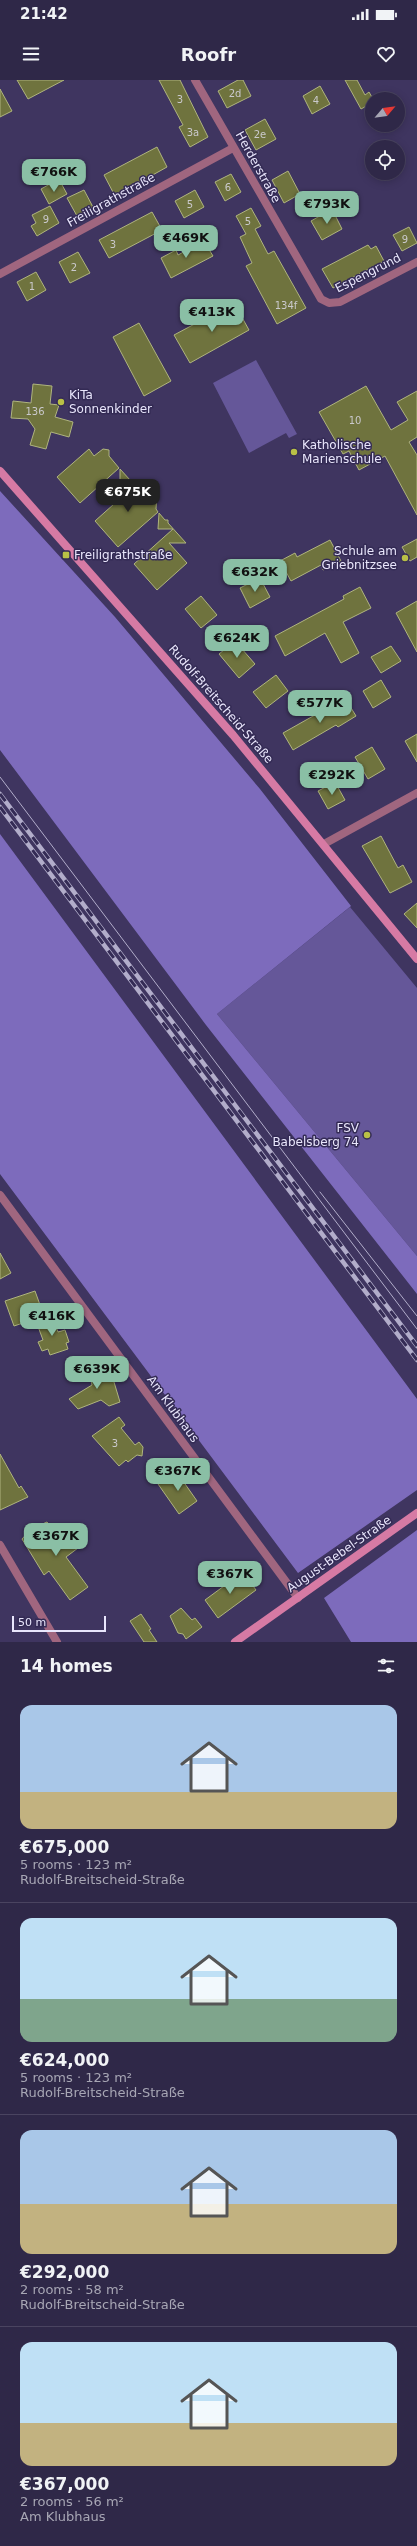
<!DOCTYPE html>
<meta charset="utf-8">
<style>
:root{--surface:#2f2848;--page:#37304f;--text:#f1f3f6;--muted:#a7a6b4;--line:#4a4460;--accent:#8abfa5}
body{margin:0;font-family:"DejaVu Sans",sans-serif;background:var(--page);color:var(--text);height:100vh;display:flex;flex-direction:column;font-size:15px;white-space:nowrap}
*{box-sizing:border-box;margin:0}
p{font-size:13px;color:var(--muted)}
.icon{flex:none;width:22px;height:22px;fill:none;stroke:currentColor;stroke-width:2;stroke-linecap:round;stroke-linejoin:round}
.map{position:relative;height:1562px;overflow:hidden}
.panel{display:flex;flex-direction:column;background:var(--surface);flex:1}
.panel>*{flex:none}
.needle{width:26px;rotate:61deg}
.controls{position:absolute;left:365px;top:12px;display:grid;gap:8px}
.controls a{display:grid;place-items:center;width:40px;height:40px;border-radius:50%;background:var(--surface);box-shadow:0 2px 10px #0003,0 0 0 1px var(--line);font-size:20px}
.scale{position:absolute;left:12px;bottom:10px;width:94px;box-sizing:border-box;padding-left:4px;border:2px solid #e9e6fc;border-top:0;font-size:11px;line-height:14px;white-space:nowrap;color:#e9e6fc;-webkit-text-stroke:3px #342b55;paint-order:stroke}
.price{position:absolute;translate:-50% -34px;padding:0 9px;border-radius:8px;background:var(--accent);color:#111;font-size:13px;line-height:26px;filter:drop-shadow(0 1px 2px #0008)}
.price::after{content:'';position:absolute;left:50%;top:24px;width:12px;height:9px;margin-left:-6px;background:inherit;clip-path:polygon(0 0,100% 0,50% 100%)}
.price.active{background:#222;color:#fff}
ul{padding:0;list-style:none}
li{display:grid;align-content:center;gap:8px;height:212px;padding:0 20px}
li+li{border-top:1px solid var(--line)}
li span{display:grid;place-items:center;height:124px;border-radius:12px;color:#555}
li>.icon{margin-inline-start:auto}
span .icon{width:72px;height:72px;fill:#fffc;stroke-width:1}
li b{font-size:17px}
h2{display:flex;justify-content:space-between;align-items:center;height:48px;padding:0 20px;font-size:17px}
.status{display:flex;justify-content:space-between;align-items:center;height:28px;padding:0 20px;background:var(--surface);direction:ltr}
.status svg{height:11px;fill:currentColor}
header{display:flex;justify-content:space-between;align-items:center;height:52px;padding:0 20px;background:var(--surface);font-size:18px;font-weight:600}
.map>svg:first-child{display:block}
.green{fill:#655799}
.forest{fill:#7d6bbc}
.building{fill:#6f733e;stroke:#afb47e}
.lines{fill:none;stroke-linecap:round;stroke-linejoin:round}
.street{stroke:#a0667f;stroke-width:8}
.secondary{stroke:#d67aa4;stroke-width:8}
.tram{stroke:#b2adca;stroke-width:1}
.rail-casing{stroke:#b2adca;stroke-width:4.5}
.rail{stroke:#342b55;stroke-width:3;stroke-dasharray:9;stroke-linecap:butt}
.poi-dot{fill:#b9c046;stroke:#342b55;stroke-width:1.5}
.labels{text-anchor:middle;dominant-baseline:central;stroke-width:3;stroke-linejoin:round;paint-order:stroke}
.number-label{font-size:10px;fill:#cac9cc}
.street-label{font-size:12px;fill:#e9e6fc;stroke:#342b55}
.poi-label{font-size:12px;fill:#e9e6fc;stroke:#342b55;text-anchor:start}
</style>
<div class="status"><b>21:42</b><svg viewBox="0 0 49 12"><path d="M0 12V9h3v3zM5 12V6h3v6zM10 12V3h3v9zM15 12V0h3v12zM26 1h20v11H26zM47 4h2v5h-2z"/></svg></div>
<header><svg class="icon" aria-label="menu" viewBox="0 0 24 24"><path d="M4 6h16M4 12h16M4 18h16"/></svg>Roofr<svg class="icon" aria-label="heart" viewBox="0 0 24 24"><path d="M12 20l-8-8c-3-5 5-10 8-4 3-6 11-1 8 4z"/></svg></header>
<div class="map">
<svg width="417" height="1562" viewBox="0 0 417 1562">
<rect width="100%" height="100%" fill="#3f3560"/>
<path class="green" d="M256 280 297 354 289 358 286 353 249 373 213 303Z
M350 827 417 908V1176L217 934Z"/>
<path class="forest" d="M0 411 115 537 260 709 351 826 217 934 417 1176V1214L206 945 0 670Z
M0 754 417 1319V1410L298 1493 0 1094Z
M417 1450V1562H351L324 1518Z"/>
<path class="building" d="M17 0H64L28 19Z
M159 0H180L208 57 190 67 179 47 183 45Z
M238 0H243L251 16 227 28 218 11Z
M345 0H357L365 15 369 12 373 19 372 23 361 29Z
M320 6 330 24 312 34 303 16Z
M0 9 12 31 0 37Z
M265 39 276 59 256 70 245 50Z
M157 67 167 87 115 116 104 95Z
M288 91 300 114 284 123 272 100Z
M231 94 241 112 225 121 215 102Z
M61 103 67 114 49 124 41 109 50 104 52 108Z
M84 110 93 127 77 136 67 118Z
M195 110 204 127 184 138 175 121Z
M50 126 59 143 37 156 31 146 36 143 32 135Z
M251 128 261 146 255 149 268 174 274 171 306 228 277 244 246 186 252 183 240 157 246 154 236 136Z
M332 129 342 149 322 160 311 141Z
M152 132 162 150 109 178 99 160Z
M409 147 417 163 402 171 393 155Z
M204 161 213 176 171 198 161 178 176 170 178 175Z
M368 165 371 169 376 166 384 181 333 208 322 189Z
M78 172 90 193 70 203 59 182Z
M36 192 46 210 27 221 17 202Z
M234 223 249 250 190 283 174 255Z
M139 243 171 301 144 316 113 257Z
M33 304 52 306 50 324 59 325 55 337 73 342 69 357 51 352 46 369 30 365 35 349 28 339 11 338 13 321 31 323Z
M366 306 391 350 408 340 397 322 417 311V357L409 362 417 375V435L385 376 359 390 349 371 343 374 319 332Z
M89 369 94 376 103 369 109 370V376L119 388 80 423 57 397Z
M120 389 141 412 157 413 156 429 158 432 118 467 95 441 133 407 120 405Z
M159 433 165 440H168V443L186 463H169L187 483 157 510 134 484 173 449H158Z
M417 459V477L410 481 402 467Z
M330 460 341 481 323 490 321 485 291 501 280 481 295 473 297 477Z
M260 498 270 517 250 528 240 508Z
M360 507 371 528 343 542 359 573 341 583 325 553 285 576 275 556 344 519 343 516Z
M201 516 217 535 201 548 185 529Z
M417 521V572L396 533Z
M235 561 255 584 239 598 219 574Z
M391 566 401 581 381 593 371 577Z
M276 595 288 611 266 628 253 612Z
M381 600 391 617 373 628 363 611Z
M345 618 356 636 338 647 336 645 293 670 283 653Z
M417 654V682L405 661Z
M372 667 385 689 368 699 355 677Z
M335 702 345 720 328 729 318 711Z
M381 756 398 788 403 785 412 802 390 813 362 766Z
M417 823V848L404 834Z
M0 1173 11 1193 0 1199Z
M35 1211 44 1236 14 1246 5 1221Z
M52 1236 58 1252 65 1250 69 1262 66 1263 68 1269 50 1275 48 1269 42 1271 38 1262 43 1260 36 1241Z
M99 1284 114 1302 120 1322 109 1326 101 1320 78 1329 69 1319 92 1305 89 1291Z
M119 1337 125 1345 121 1348 135 1365 139 1362 143 1367 142 1376 137 1375 128 1382 126 1380 119 1386 92 1356Z
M0 1374 19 1408 21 1406 28 1417 0 1430Z
M176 1391 197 1421 179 1434 158 1404Z
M47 1442 57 1455 67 1447 79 1464 78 1468 66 1477 88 1507 70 1520 49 1491 44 1495 22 1459 31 1449Z
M243 1492 256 1510 218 1538 205 1520Z
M181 1528 192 1540 195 1538 202 1547 186 1559 183 1554 178 1553 170 1536Z
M141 1534 151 1549 149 1550 157 1562H144L130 1541Z"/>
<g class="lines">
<path class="street" d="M195 0 321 219 329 223 340 222 417 182
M0 194 233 68
M324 764 417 713
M0 1115 298 1518
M0 1465 57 1562"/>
<path class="secondary" d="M0 391 233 655 417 879
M235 1562 417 1433"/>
<path class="tram" d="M0 697 417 1249
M320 1112 417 1236"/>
<defs>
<path id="rail" d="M0 714 417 1266
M0 727 417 1280"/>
</defs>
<use href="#rail" class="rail-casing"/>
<use href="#rail" class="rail"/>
</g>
<g class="poi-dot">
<circle cx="61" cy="322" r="4"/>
<circle cx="294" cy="372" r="4"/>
<rect x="62" y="471" width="8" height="8" rx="2"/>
<circle cx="405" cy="478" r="4"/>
<circle cx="367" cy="1055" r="4"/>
</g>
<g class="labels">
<g class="number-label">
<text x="235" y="13">2d</text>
<text x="180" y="19">3</text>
<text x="316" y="20">4</text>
<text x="193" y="52">3a</text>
<text x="260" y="54">2e</text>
<text x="228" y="107">6</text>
<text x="190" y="124">5</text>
<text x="46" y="139">9</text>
<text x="248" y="141">5</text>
<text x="405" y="159">9</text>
<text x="113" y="164">3</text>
<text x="74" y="187">2</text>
<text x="32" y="206">1</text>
<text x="286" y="225">134f</text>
<text x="35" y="331">136</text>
<text x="355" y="340">10</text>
<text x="115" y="1363">3</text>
</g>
<g class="street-label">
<text transform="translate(258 87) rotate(61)">Herderstraße</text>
<text transform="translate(111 120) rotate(-29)">Freiligrathstraße</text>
<text transform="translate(368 193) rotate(-27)">Espengrund</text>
<text transform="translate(221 624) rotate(49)">Rudolf-Breitscheid-Straße</text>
<text transform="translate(173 1329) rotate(54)">Am Klubhaus</text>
<text transform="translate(339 1474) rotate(-35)">August-Bebel-Straße</text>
</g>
<g class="poi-label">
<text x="69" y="315">KiTa<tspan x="69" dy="14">Sonnenkinder</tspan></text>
<text x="302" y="365">Katholische<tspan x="302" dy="14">Marienschule</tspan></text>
<text x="397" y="471" text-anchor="end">Schule am<tspan x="397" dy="14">Griebnitzsee</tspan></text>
<text x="74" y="475">Freiligrathstraße</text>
<text x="359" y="1048" text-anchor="end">FSV<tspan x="359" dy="14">Babelsberg 74</tspan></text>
</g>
</g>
</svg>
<div class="controls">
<a><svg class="needle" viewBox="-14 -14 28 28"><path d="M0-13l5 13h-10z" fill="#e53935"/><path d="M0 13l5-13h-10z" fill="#a7a6b4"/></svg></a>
<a><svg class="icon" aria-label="locate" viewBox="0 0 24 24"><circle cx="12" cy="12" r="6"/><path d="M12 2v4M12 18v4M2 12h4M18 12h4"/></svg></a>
</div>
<div class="scale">50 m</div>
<b class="price" style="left:54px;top:113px">€766K</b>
<b class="price" style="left:327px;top:145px">€793K</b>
<b class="price" style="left:186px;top:179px">€469K</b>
<b class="price" style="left:212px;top:253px">€413K</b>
<b class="price active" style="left:128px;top:433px">€675K</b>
<b class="price" style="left:255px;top:513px">€632K</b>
<b class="price" style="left:237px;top:579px">€624K</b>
<b class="price" style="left:320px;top:644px">€577K</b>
<b class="price" style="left:332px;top:716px">€292K</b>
<b class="price" style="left:52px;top:1257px">€416K</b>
<b class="price" style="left:97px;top:1310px">€639K</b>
<b class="price" style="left:178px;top:1412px">€367K</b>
<b class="price" style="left:56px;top:1477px">€367K</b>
<b class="price" style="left:230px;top:1515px">€367K</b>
</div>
<section class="panel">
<h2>14 homes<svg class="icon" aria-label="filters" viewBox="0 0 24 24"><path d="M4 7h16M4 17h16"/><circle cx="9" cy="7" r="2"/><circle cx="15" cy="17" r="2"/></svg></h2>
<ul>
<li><span style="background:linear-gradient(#a9c7e8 70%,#c2b280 0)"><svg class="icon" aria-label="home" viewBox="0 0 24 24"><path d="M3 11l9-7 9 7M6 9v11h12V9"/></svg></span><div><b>€675,000</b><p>5 rooms · 123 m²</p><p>Rudolf-Breitscheid-Straße</p></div></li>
<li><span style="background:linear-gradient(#bfe0f5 65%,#7fa58c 0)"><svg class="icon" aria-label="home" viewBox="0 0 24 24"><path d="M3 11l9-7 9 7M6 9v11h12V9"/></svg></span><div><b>€624,000</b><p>5 rooms · 123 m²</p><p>Rudolf-Breitscheid-Straße</p></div></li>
<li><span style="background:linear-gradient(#a9c7e8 60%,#c2b280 0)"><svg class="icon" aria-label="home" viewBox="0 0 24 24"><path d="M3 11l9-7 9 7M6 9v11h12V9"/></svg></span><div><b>€292,000</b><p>2 rooms · 58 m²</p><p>Rudolf-Breitscheid-Straße</p></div></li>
<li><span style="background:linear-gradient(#bfe0f5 65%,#c2b280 0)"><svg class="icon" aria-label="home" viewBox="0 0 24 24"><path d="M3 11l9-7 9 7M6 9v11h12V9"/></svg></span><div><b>€367,000</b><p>2 rooms · 56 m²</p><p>Am Klubhaus</p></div></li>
</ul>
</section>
